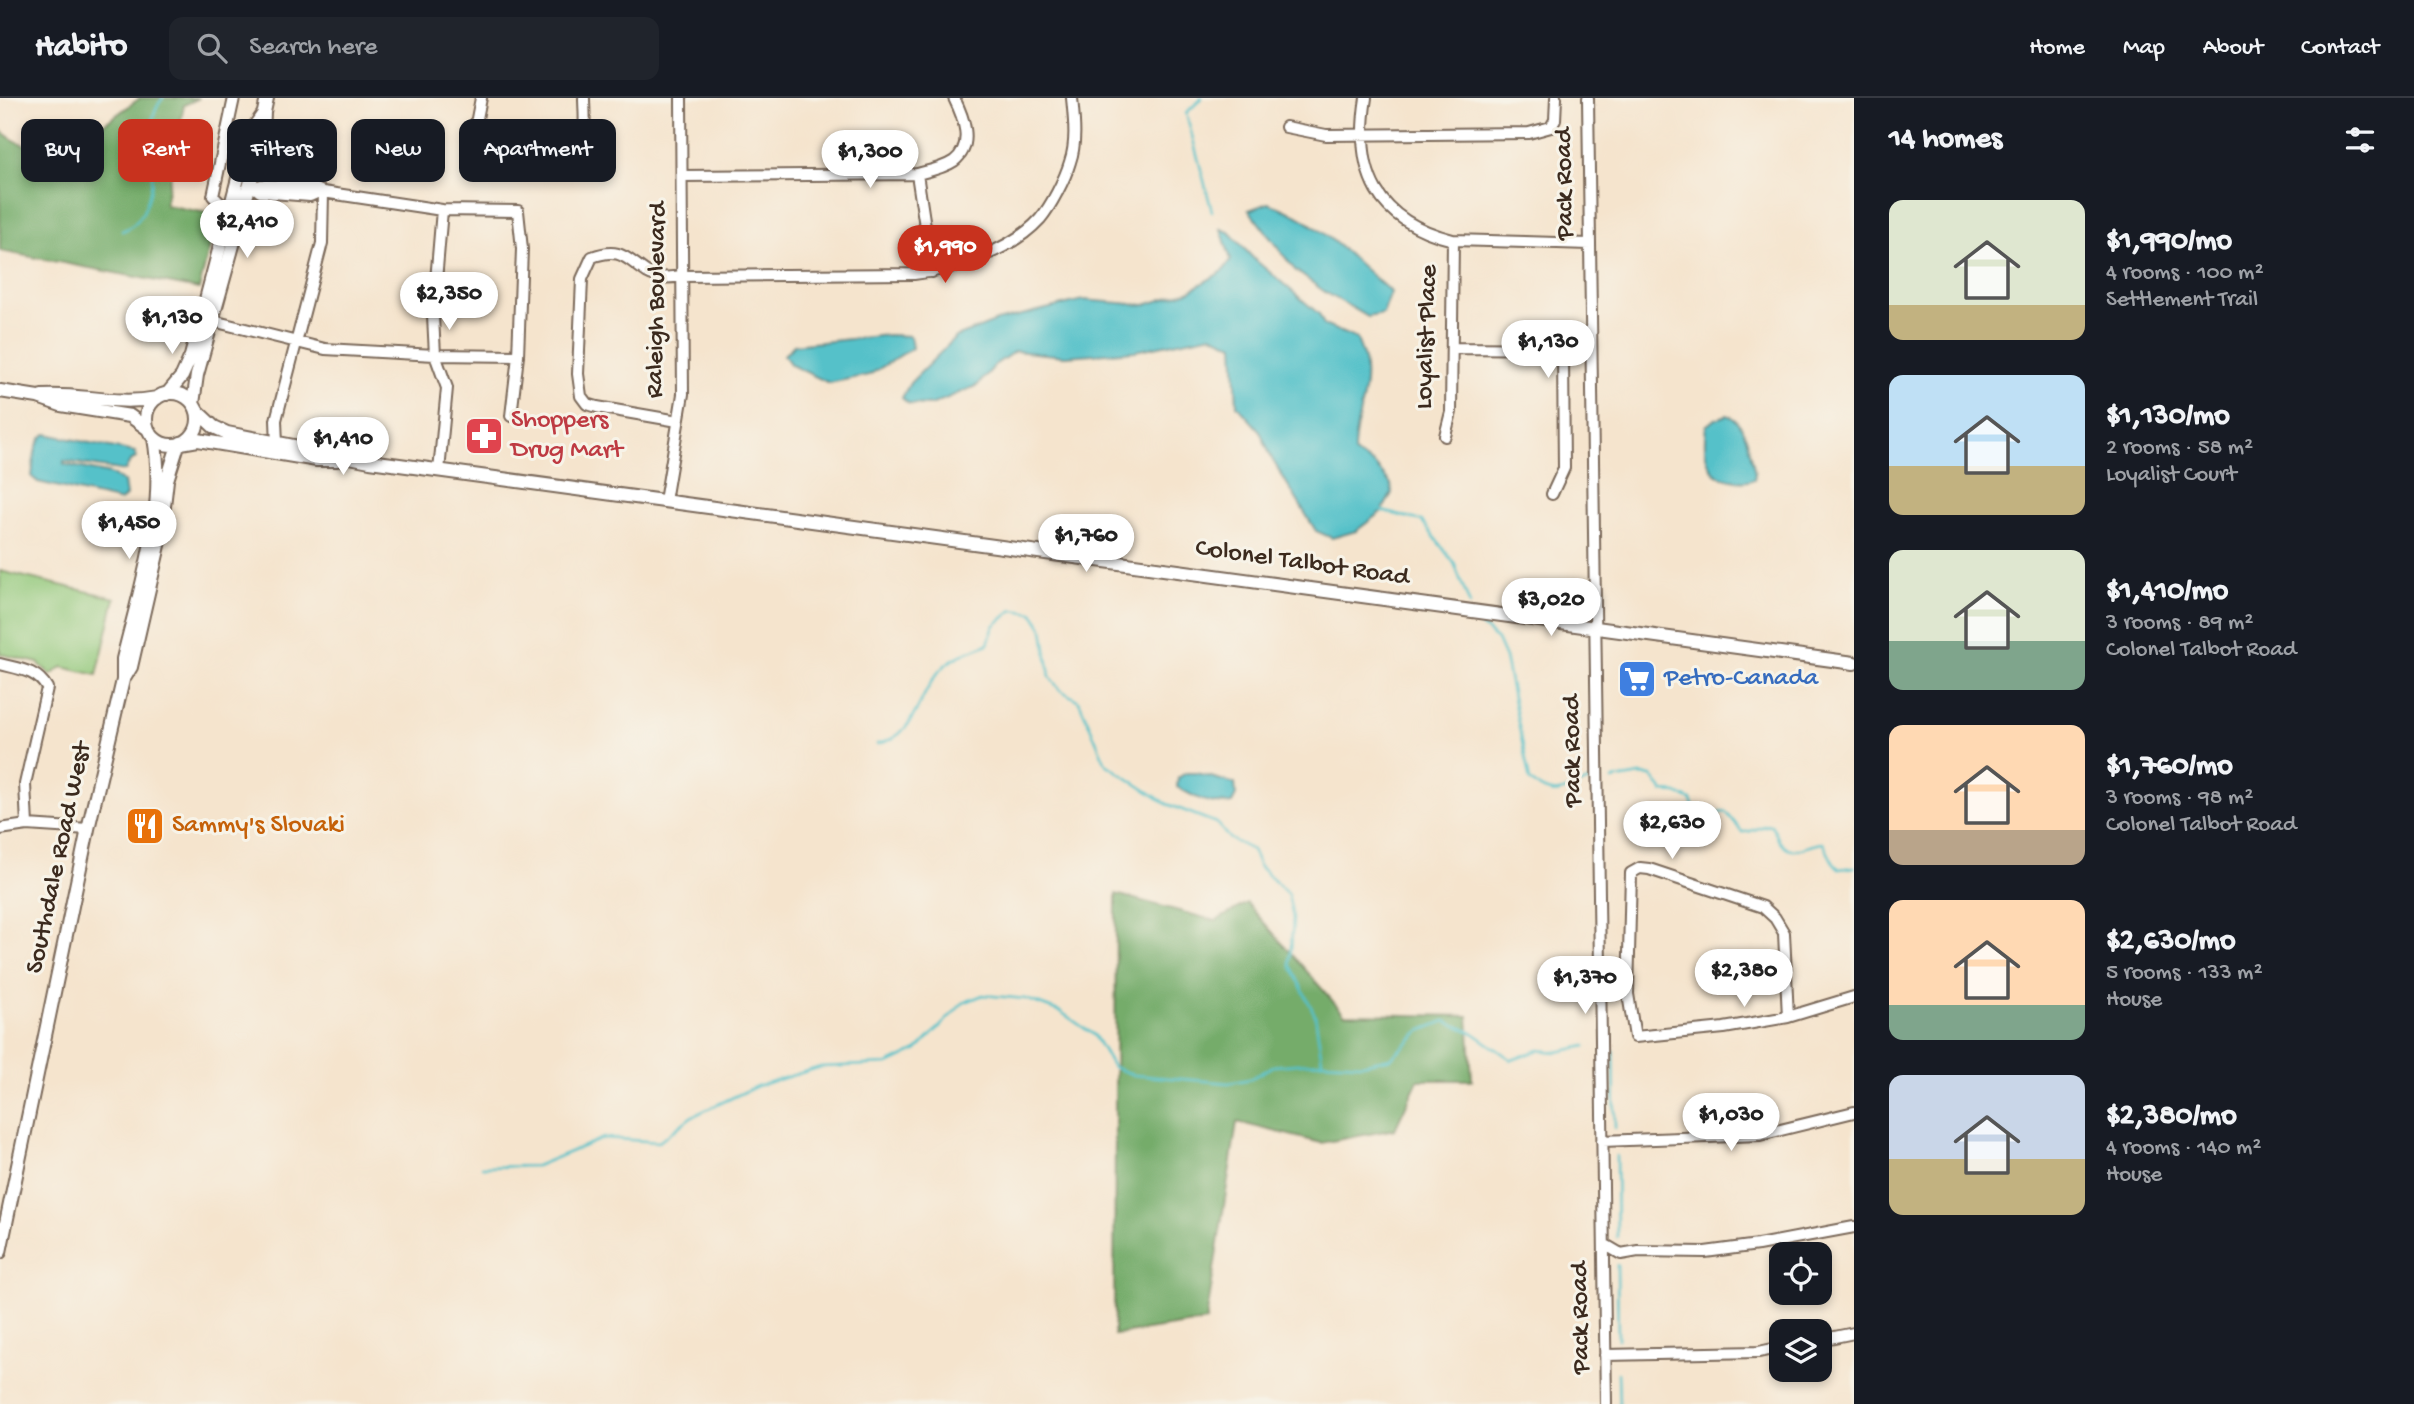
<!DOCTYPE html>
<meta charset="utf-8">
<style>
:root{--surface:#171b24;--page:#20242c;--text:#f1f3f6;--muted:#9ea1a6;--line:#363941;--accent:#c8321e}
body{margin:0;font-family:"Gochi Hand",sans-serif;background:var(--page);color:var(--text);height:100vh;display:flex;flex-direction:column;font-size:26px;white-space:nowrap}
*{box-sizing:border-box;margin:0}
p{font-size:23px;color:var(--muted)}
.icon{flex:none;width:38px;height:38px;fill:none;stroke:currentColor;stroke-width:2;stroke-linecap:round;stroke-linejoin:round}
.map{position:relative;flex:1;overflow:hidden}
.side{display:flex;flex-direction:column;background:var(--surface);width:560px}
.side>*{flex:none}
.banner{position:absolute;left:21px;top:21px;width:665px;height:63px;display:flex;gap:14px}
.controls{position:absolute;left:1769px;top:1144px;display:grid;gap:14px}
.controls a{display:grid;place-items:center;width:63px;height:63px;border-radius:14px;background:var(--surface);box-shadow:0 4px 10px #0003;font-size:35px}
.price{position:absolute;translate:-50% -60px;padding:0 16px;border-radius:24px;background:#fff;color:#222;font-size:23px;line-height:46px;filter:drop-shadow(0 2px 4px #0008)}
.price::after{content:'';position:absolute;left:50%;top:42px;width:21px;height:16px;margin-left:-10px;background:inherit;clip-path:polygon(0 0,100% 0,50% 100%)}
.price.current{background:var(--accent);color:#fff}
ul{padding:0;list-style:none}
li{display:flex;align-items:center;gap:21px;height:175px;padding:0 35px}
li span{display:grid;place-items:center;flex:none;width:196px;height:140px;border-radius:14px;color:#555}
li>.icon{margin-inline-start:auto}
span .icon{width:84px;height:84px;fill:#fffc;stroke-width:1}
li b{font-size:30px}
h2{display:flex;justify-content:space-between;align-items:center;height:84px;padding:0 35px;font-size:30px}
.tag{padding:0 24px;border-radius:14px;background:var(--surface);box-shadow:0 4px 10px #0003;font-size:24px;line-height:63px}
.tag.current{background:var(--accent);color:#fff}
header{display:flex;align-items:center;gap:42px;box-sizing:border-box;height:98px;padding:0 35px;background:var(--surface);border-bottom:2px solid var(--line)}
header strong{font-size:33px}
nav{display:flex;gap:38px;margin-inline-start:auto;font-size:24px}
.search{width:490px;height:63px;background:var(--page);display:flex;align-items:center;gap:18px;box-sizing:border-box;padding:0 24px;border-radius:14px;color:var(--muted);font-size:26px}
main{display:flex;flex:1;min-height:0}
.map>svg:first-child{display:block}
.green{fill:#92c87a;stroke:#66794c;stroke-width:2}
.forest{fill:#75ac6a;stroke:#586b44;stroke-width:2}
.water{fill:#54c1c9;stroke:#487674;stroke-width:2}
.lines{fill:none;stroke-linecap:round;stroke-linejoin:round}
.stream{stroke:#54c1c9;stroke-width:2.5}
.minor-casing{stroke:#7c6b5b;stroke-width:14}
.major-casing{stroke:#7c6b5b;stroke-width:16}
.minor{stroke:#fff;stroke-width:10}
.major{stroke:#fff;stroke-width:12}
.labels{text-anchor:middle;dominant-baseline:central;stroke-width:6;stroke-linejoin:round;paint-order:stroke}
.street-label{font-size:26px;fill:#3b2a1e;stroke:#f7f3e8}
.health-label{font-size:26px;fill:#be3a42;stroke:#f7f3e8;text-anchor:start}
.shop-label{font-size:26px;fill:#366cbe;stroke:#f7f3e8;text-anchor:start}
.food-label{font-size:26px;fill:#c56008;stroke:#f7f3e8;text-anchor:start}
</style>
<header>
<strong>Habito</strong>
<div class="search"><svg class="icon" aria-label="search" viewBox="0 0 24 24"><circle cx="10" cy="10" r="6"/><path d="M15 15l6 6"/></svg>Search here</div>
<nav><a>Home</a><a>Map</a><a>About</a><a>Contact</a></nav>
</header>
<main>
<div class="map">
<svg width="1854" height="1306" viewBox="0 0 1854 1306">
<rect width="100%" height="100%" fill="#f7f3e8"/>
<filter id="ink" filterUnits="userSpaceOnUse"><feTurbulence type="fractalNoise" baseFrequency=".0143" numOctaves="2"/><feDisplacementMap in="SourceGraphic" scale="14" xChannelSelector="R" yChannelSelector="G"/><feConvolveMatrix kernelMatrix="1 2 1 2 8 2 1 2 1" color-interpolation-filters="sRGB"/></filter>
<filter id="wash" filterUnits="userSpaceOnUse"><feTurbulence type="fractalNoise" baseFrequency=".00686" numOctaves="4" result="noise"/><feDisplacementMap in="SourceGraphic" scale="28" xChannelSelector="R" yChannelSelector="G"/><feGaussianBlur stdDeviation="1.57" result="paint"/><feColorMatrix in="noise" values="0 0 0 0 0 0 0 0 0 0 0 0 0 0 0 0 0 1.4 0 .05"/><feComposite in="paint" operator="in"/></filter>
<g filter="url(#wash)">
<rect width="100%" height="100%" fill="#f5e4cd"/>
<path class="green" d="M0 473 115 500 97 577 62 569 51 577 38 565 0 556Z"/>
<path class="forest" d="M140 0H199L184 7 165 107 218 117 199 191 0 153V32C48 75 98 30 140 0Z
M1116 796 1216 823 1247 805 1344 916 1468 918 1472 982H1418L1395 1031 1321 1045 1237 1024 1206 1223 1114 1237Z"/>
<path class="water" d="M1268 105C1317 120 1352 162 1391 194L1383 216 1368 219 1325 194 1295 172 1249 112Z
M1221 131 1229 134 1253 160 1319 216 1324 227 1357 241C1359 248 1363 255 1364 262 1370 294 1353 324 1354 355L1374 366 1391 386 1392 395 1382 413 1356 433 1332 440 1316 433 1272 361 1260 333 1237 307 1234 247 1212 237 1135 253 1065 258 1015 253 996 266 978 287 931 307 909 306 902 300 910 285 956 239 997 223 1083 202 1145 207 1189 193 1223 173 1231 162Z
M888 237 910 238 912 250 869 277 829 285 791 267 784 257 794 247Z
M1727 317C1747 323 1750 356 1755 375L1754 381C1747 385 1740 384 1732 382 1704 378 1703 351 1706 328L1715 321Z
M46 336 135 354 136 360 130 363 125 373 64 363V366L110 376 124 384 126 398 121 403 38 384 32 379C34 365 33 344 46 336Z
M1186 675H1197L1235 686 1236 697 1232 705C1209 708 1197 700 1177 689L1178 680Z"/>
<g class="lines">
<path class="stream" d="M1202 0 1186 15 1212 113
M122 133C145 126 151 96 153 74 155 46 144 23 163 0
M1382 413 1422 423 1454 465 1470 507
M1474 517 1479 526 1497 542 1505 560 1530 683C1556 703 1561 693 1589 683
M877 646C922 638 917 584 952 562 962 555 976 551 988 546L994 528 1013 512 1033 515 1043 531 1050 579 1059 591 1079 603 1106 666 1167 706 1216 725 1230 741 1252 752 1259 768 1288 796 1293 820 1290 866 1315 917 1322 963
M1612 682 1640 677 1652 678 1663 694 1677 695 1691 702 1697 718C1709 721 1715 714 1726 714L1742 734C1753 735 1760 727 1771 727 1775 732 1776 737 1779 743 1793 762 1807 745 1823 745L1834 766 1839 771 1854 769
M1614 954 1615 1030
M1616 1058 1617 1139
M482 1069 536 1068 604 1040 659 1044 691 1019 757 988 821 969 888 966 917 952 963 905 983 897 1026 901 1061 914 1094 937 1113 969 1134 977 1229 985 1250 981 1273 968 1322 964 1362 966 1391 960 1420 933 1445 923 1472 934 1512 962 1539 952 1557 954 1586 948
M1617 1167 1618 1241
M1618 1275 1619 1306"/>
</g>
</g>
<g filter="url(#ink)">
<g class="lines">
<defs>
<path id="minor" d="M234 0 213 98 221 106 230 107 249 90 261 87 309 88 323 94 322 145 276 322 277 346
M481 0 474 36 477 44 486 48 572 51C589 39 584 18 584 0
M1366 0C1354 75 1376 123 1453 142L1590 146
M1588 0 1606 1306
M1286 29 1326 37 1529 35 1551 29 1555 22 1556 0
M917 76 932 174
M682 78 917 76C929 73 944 70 954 63 975 47 963 18 954 0
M254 89 260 94 310 98 319 94
M213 223 325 251 435 257 433 218 442 112 323 94
M1453 250 1552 251 1563 258 1564 370 1552 396
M511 318 518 258
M678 323 597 309 587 306 581 298 578 276 582 181 592 159C621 148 626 161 648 175 658 181 670 180 681 178L914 176C954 172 1012 152 1040 121 1051 108 1065 81 1070 64 1077 44 1074 21 1072 0
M1445 338 1451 314 1453 142
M439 373 447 290 435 257 518 258 522 151 518 113 442 112
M665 403 683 296 681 0
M0 566C19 571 37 572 47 590L25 686 27 727
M0 731 27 727 88 731
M1788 919 1784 835 1775 820 1763 809 1649 771 1640 770 1631 775 1628 896 1635 939 1724 930 1788 919 1854 899
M1602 1043 1760 1037 1854 1014
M1604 1146 1621 1156 1638 1153 1705 1154 1758 1147 1854 1129
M1820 1242 1854 1235
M1605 1257 1759 1254 1782 1249"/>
<path id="major" d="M0 293 38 299 61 307 130 318 148 331
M146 321a26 26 0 1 1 52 0a26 26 0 1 1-52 0Z
M167 296 182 278 191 258 250 35 264 15
M42 298C82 295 114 308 157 300
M193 306 197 277 263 39 264 14 267 0
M197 313 214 329 227 335 370 363 1854 565
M181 345 198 342 317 362H337
M125 579 131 569 160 443 167 382 178 347
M0 1154 88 731 123 582V561C140 491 167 412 154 340"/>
</defs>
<use href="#minor" class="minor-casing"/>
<use href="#major" class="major-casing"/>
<use href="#minor" class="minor"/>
<use href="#major" class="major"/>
</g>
</g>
<defs>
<symbol id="pharmacy-square" viewBox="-11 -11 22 22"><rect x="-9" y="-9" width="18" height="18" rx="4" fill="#e0444e" stroke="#f7f3e8"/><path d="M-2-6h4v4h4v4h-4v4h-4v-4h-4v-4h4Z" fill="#fff"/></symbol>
<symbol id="supermarket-square" viewBox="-11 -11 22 22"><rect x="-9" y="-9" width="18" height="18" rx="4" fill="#3f7fe0" stroke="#f7f3e8"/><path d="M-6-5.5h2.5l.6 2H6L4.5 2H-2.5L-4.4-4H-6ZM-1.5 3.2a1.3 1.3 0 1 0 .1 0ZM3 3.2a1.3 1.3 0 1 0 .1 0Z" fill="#fff"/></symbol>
<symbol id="restaurant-square" viewBox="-11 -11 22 22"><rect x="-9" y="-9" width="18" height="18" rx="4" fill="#e8710a" stroke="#f7f3e8"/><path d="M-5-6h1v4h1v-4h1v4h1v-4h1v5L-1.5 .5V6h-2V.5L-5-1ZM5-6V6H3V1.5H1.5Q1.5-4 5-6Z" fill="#fff"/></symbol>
</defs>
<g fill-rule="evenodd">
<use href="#pharmacy-square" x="462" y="316" width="44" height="44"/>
<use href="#supermarket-square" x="1615" y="559" width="44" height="44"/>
<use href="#restaurant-square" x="123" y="706" width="44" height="44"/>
</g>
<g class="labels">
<g class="street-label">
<text transform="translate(1566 86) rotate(-91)">Pack Road</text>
<text transform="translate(658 202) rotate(-89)">Raleigh Boulevard</text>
<text transform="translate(1428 239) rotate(-88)">Loyalist Place</text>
<text transform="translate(1302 466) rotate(8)">Colonel Talbot Road</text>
<text transform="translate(1574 653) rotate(-91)">Pack Road</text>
<text transform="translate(60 760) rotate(-78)">Southdale Road West</text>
<text transform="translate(1582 1220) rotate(-91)">Pack Road</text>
</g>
<g class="health-label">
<text x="511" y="323">Shoppers<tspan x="511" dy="30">Drug Mart</tspan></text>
</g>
<g class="shop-label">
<text x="1664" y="581">Petro-Canada</text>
</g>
<g class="food-label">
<text x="172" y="728">Sammy's Slovaki</text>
</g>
</g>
</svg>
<div class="controls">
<a><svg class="icon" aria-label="locate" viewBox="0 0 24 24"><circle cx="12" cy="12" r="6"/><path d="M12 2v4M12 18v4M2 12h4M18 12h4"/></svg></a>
<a><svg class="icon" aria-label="layers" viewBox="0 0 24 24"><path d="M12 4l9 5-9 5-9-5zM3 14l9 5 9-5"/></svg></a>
</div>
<b class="price" style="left:870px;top:92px">$1,300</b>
<b class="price" style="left:247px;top:162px">$2,410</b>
<b class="price current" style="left:945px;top:187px">$1,990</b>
<b class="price" style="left:449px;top:234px">$2,350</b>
<b class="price" style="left:172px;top:258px">$1,130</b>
<b class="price" style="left:1548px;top:282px">$1,130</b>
<b class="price" style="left:343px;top:379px">$1,410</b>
<b class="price" style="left:129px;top:463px">$1,450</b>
<b class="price" style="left:1086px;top:476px">$1,760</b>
<b class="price" style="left:1551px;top:540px">$3,020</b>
<b class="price" style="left:1672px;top:763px">$2,630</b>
<b class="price" style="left:1744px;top:911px">$2,380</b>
<b class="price" style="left:1585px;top:918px">$1,370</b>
<b class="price" style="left:1731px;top:1055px">$1,030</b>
<div class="banner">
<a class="tag">Buy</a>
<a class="tag current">Rent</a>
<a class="tag">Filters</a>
<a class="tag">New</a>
<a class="tag">Apartment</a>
</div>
</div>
<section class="side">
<h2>14 homes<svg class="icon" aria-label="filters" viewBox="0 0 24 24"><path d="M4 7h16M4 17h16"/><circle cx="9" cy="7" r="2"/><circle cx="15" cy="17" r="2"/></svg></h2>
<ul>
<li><span style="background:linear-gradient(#dfe7d0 75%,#c2b280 0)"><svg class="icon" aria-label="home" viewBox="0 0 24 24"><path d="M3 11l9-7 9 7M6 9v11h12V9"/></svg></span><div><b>$1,990/mo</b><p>4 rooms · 100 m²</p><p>Settlement Trail</p></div></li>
<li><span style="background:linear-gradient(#bfe0f5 65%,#c2b280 0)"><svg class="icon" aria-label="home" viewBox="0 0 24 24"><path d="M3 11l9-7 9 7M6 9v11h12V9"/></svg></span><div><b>$1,130/mo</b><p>2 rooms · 58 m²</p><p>Loyalist Court</p></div></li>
<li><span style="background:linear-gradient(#dfe7d0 65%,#7fa58c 0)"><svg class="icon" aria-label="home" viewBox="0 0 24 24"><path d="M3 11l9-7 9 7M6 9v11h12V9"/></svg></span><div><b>$1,410/mo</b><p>3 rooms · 89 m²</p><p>Colonel Talbot Road</p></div></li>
<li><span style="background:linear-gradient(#ffd9b3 75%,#b9a48a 0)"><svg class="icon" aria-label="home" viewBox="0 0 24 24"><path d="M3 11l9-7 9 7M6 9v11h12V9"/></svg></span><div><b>$1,760/mo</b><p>3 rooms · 98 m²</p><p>Colonel Talbot Road</p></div></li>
<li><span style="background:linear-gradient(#ffd9b3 75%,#7fa58c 0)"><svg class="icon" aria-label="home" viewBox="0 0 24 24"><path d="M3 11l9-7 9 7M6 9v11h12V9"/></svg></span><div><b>$2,630/mo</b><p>5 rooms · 133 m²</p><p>House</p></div></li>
<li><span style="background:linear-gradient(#c9d6e8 60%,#c2b280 0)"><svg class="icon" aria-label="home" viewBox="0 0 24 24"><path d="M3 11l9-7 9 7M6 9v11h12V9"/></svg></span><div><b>$2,380/mo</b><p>4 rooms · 140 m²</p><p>House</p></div></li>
</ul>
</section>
</main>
